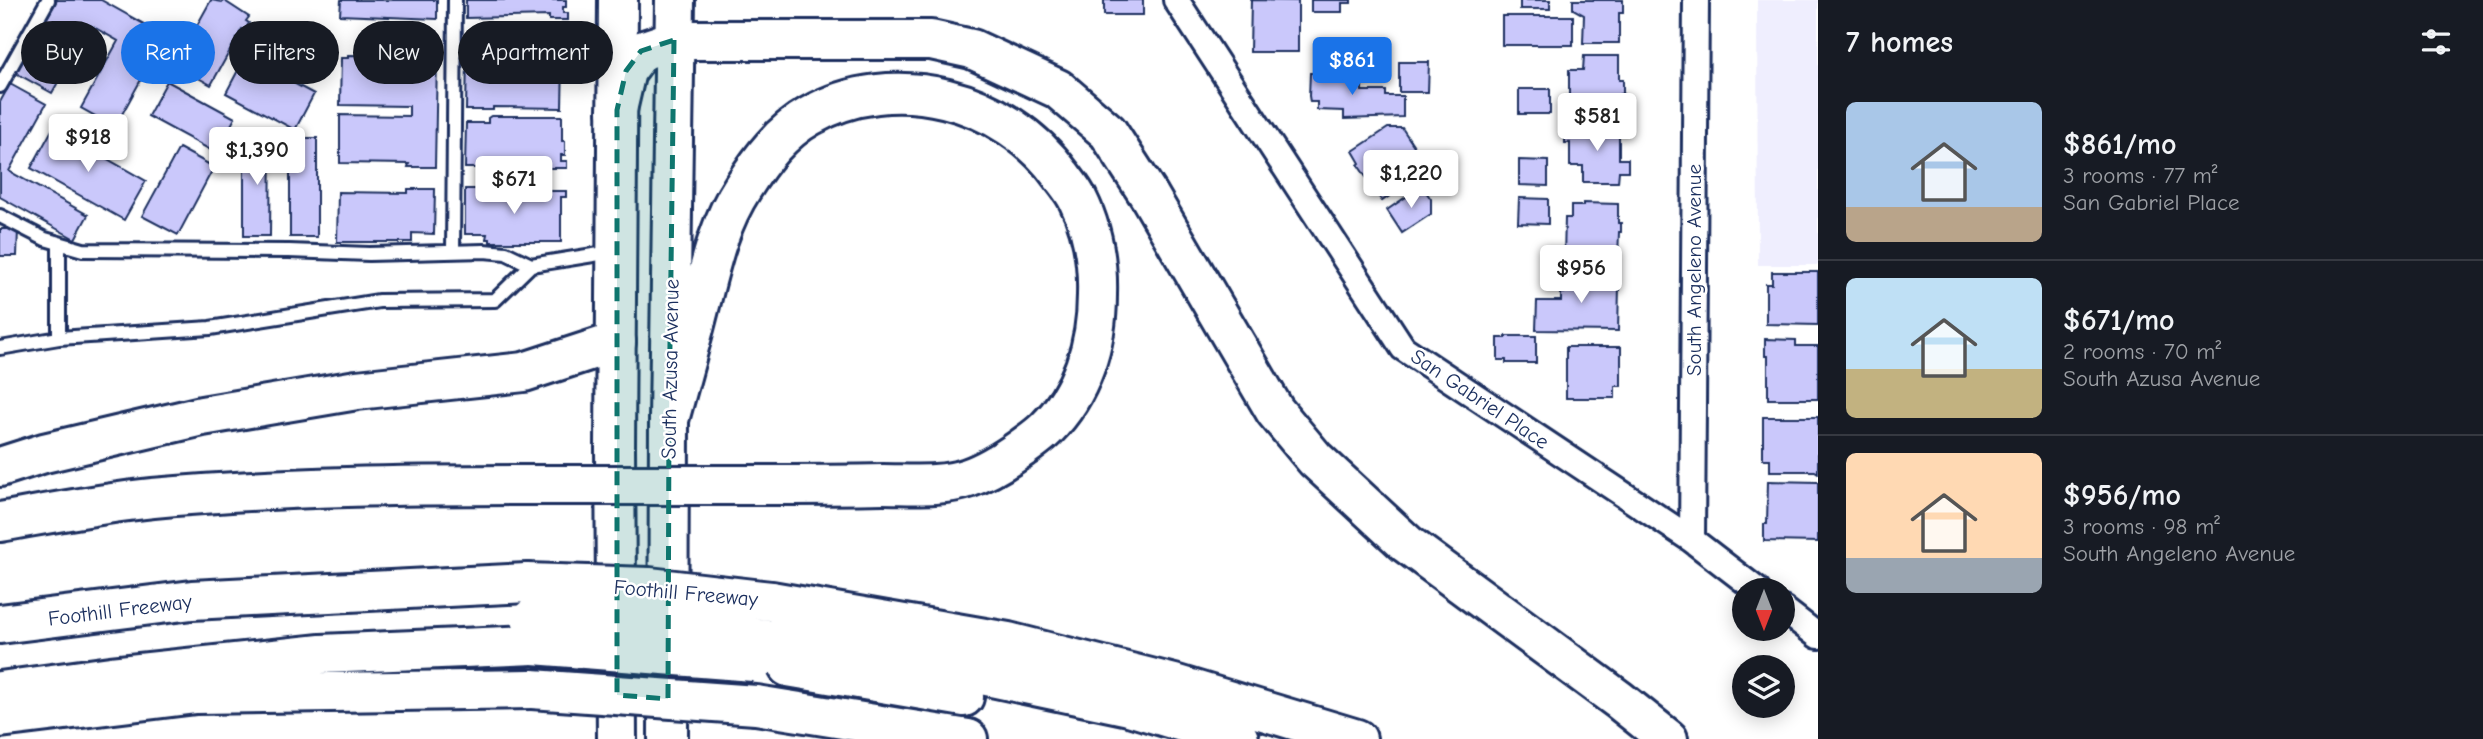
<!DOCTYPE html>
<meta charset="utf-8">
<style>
:root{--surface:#171b24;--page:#242831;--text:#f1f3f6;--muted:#9ea1a6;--line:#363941;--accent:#1a73e8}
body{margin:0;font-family:"Comic Neue",sans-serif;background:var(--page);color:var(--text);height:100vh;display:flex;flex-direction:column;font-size:26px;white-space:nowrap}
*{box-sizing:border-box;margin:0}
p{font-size:23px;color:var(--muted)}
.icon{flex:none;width:38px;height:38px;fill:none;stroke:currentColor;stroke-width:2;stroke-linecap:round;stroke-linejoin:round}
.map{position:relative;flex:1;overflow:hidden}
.sheet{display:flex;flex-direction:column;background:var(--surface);width:665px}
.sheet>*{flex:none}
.hud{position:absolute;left:21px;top:21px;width:665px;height:63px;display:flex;gap:14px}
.needle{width:46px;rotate:180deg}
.fabs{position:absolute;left:1732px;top:578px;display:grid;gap:14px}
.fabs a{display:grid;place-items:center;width:63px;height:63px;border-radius:50%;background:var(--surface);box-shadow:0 4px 18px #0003;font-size:35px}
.price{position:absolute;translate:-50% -60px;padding:0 16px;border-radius:7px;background:#fff;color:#222;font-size:23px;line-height:46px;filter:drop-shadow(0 2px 4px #0008)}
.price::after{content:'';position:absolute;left:50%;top:42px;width:21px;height:16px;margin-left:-10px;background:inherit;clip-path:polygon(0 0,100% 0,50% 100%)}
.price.active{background:var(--accent);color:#fff}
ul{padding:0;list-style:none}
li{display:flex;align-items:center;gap:21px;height:175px;padding:0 28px}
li+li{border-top:2px solid var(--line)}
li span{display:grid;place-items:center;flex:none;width:196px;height:140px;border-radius:10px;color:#555}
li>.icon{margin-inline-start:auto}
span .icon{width:84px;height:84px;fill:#fffc;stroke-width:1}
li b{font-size:30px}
h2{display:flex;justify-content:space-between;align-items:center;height:84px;padding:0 28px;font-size:30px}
.chip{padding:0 24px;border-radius:32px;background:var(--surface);box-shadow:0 4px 18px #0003;font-size:24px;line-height:63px}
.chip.active{background:var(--accent);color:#fff}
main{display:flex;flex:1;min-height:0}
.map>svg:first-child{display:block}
.built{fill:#efeefe}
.building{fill:#cac8fb;stroke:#1b2f5e;stroke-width:2}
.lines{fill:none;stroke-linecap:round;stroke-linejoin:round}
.lane-casing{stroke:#1b2f5e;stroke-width:18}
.street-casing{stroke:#1b2f5e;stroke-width:30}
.primary-casing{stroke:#1b2f5e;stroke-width:44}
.highway-casing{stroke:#1b2f5e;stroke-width:44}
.lane{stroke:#fff;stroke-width:12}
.street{stroke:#fff;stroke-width:24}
.primary{stroke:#fff;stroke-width:38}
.highway{stroke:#fff;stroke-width:38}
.highway-bridge-casing{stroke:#1b2f5e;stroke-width:44;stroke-linecap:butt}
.highway-bridge{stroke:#fff;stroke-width:38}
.marked{fill:#0f766e;fill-opacity:0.2;stroke:#0f766e;stroke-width:5;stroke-dasharray:14 9;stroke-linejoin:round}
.labels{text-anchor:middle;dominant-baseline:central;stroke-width:5;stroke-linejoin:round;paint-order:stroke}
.street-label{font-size:21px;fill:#1b2f5e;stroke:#fff}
</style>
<main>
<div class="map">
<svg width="1818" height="739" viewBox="0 0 1818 739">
<rect width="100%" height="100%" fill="#fff"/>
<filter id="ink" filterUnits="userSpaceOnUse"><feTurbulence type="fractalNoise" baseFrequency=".0143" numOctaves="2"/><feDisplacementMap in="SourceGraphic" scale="14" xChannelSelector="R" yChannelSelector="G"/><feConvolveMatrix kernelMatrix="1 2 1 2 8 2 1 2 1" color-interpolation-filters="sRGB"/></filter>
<g filter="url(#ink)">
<path class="built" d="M1757 0H1818V265H1758Z"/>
<path class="building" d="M57 0H101L165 36 115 127 81 108 118 41 90 25 52 93 16 73Z
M211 0 222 2 223 0 249 17 246 21 249 23 245 30 242 29 211 85 175 65Z
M341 0H437V19L340 15Z
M466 0H566V7H563V13H568V20H549V16L466 18Z
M1104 0H1143V15H1104Z
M1251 0 1298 1V52H1250Z
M1311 0H1351V3H1342V12H1311Z
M1520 0H1550V9H1520Z
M1573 0H1623V13H1619V43H1583L1584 15 1573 9Z
M1502 16H1573V45H1502Z
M348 55 437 56 435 167H408L409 164 340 163V115L409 116V106L340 105 341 58H348Z
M467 56 549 59V56H568V62H563L562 108 493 107V110H466Z
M1584 56H1619V80H1623V94H1620L1619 111 1583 110V106H1579L1569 97V70H1583Z
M245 57 314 94 295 130 226 93Z
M1399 62H1429L1428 92H1399Z
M1325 70H1334V72H1362V91H1386V96H1403V117L1344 119V111L1317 110V102H1310L1309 96 1310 73H1325Z
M167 81 235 118 216 153 148 116Z
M10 84 46 104 9 171 88 215 75 239 0 197V102Z
M1519 89H1550V114H1519Z
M491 116H562V141H565V155H561V161H567V168H548V165H492V168H465L466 123H488V118Z
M1583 127H1619V159H1628V171H1619L1618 182H1583V166H1570V143H1565V129H1583Z
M53 128 146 181 124 220 31 168Z
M1388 128H1402L1416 149 1405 157 1418 177 1382 201 1358 165 1360 163 1353 151Z
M244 138H271L270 236H244Z
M290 138H317V237H290Z
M179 148 214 167 178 235 142 216Z
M1519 160 1548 161V186L1519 185Z
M1422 186 1431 199V214L1402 233 1387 210Z
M408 189H435L434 234 412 233V242H337L338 192 408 193Z
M465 189H492V194H548V191H566V197H561V242H490V239H486L487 234H465Z
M1519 198 1548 199V224L1518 223Z
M1583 203 1618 204V223H1621V232H1619L1618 258 1564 257 1565 218H1571V206H1583Z
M0 229H18L17 256H0Z
M1564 268H1596L1595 285H1619L1618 331 1536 330 1537 301H1561V293H1564Z
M1772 272H1818V325L1766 324V284H1772Z
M1506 336H1536V363H1506V360H1498V338H1506Z
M1765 339 1796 340V346H1818V399H1768V356H1765Z
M1566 347H1621V386H1615V398H1566Z
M1763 417H1818V473L1815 471H1770V459H1763Z
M1768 481 1818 482V542L1764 541V524H1767Z"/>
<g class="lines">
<defs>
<path id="lane" d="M0 86 48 0
M0 216 45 239 83 250 289 251 369 254 484 251 506 253 531 265 612 252
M453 252 455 0
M59 338 210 328 379 301 495 300 531 265
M0 348 59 338V243"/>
<path id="street" d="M1176 0 1403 348 1692 540 1757 590
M1692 540 1696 0
M1783 609 1818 636"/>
<path id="primary" d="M617 739 615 448 618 0
M668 739 669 420 675 0"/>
<path id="highway" d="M617 110 626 71 641 51 674 40H931L972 49 1058 89 1108 132 1150 197 1275 411 1315 459 1407 544 1619 700 1668 739
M669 420C680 380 691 341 701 301 711 261 720 222 743 187 761 159 781 132 810 116 893 68 1006 98 1061 175 1067 183 1074 191 1078 200 1093 230 1098 262 1097 295 1097 344 1082 393 1046 429 1039 436 1030 442 1022 448 1005 460 988 471 968 478 942 487 910 484 883 484 836 485 789 485 742 485
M0 467 44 453 202 416 357 390 524 372 616 342
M0 522C51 513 102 503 153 498 282 486 412 485 542 485
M771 601 1008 642 1174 684 1357 739
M0 624 192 600 527 583
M768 639 883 654 1129 706 1239 739
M788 667 964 697
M0 691 111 676 321 654 533 645
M756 705 968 739
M0 718 196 694 532 689"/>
</defs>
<use href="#lane" class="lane-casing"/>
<use href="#street" class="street-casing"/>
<use href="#primary" class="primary-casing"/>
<use href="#highway" class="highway-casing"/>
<use href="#lane" class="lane"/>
<use href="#street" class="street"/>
<use href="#primary" class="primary"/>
<use href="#highway" class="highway"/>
<defs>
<path id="highway-bridge" d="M542 485H742
M527 583 649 587 771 601
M531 619 650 625 768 639
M533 645 754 662
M532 689 756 705"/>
</defs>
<use href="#highway-bridge" class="highway-bridge-casing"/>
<use href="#highway-bridge" class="highway-bridge"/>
</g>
</g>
<path class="marked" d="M674 40 669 420 668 699 617 695V110L626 71 641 51Z"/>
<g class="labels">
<g class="street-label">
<text transform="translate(1694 270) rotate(-90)">South Angeleno Avenue</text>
<text transform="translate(670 369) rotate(-89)">South Azusa Avenue</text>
<text transform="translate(1480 399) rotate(34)">San Gabriel Place</text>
<text transform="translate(686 593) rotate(5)">Foothill Freeway</text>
<text transform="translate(120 610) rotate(-7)">Foothill Freeway</text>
</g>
</g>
</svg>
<div class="fabs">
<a><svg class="needle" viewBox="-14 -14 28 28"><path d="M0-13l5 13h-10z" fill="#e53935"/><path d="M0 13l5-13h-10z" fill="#9ea1a6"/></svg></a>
<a><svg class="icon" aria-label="layers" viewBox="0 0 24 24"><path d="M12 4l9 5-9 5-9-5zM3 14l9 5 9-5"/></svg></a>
</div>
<b class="price active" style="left:1352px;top:97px">$861</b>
<b class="price" style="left:1597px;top:153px">$581</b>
<b class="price" style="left:88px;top:174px">$918</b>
<b class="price" style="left:257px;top:187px">$1,390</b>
<b class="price" style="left:1411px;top:210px">$1,220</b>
<b class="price" style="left:514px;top:216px">$671</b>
<b class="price" style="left:1581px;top:305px">$956</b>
<div class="hud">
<a class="chip">Buy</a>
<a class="chip active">Rent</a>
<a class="chip">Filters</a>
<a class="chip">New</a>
<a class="chip">Apartment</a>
</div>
</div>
<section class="sheet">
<h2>7 homes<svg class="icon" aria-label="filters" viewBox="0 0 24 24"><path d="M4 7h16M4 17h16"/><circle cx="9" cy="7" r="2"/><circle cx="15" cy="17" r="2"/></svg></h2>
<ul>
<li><span style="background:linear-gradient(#a9c7e8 75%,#b9a48a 0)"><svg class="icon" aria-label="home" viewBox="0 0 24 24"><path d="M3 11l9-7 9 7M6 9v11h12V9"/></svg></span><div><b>$861/mo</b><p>3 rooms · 77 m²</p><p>San Gabriel Place</p></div></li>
<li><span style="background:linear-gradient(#bfe0f5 65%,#c2b280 0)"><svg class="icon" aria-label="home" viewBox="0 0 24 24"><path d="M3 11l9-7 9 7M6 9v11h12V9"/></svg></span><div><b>$671/mo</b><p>2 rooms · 70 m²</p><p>South Azusa Avenue</p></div></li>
<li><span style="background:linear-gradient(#ffd9b3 75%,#9aa5b1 0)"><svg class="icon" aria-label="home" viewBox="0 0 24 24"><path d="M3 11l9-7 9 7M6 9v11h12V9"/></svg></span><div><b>$956/mo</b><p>3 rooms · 98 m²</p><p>South Angeleno Avenue</p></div></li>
</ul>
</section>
</main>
